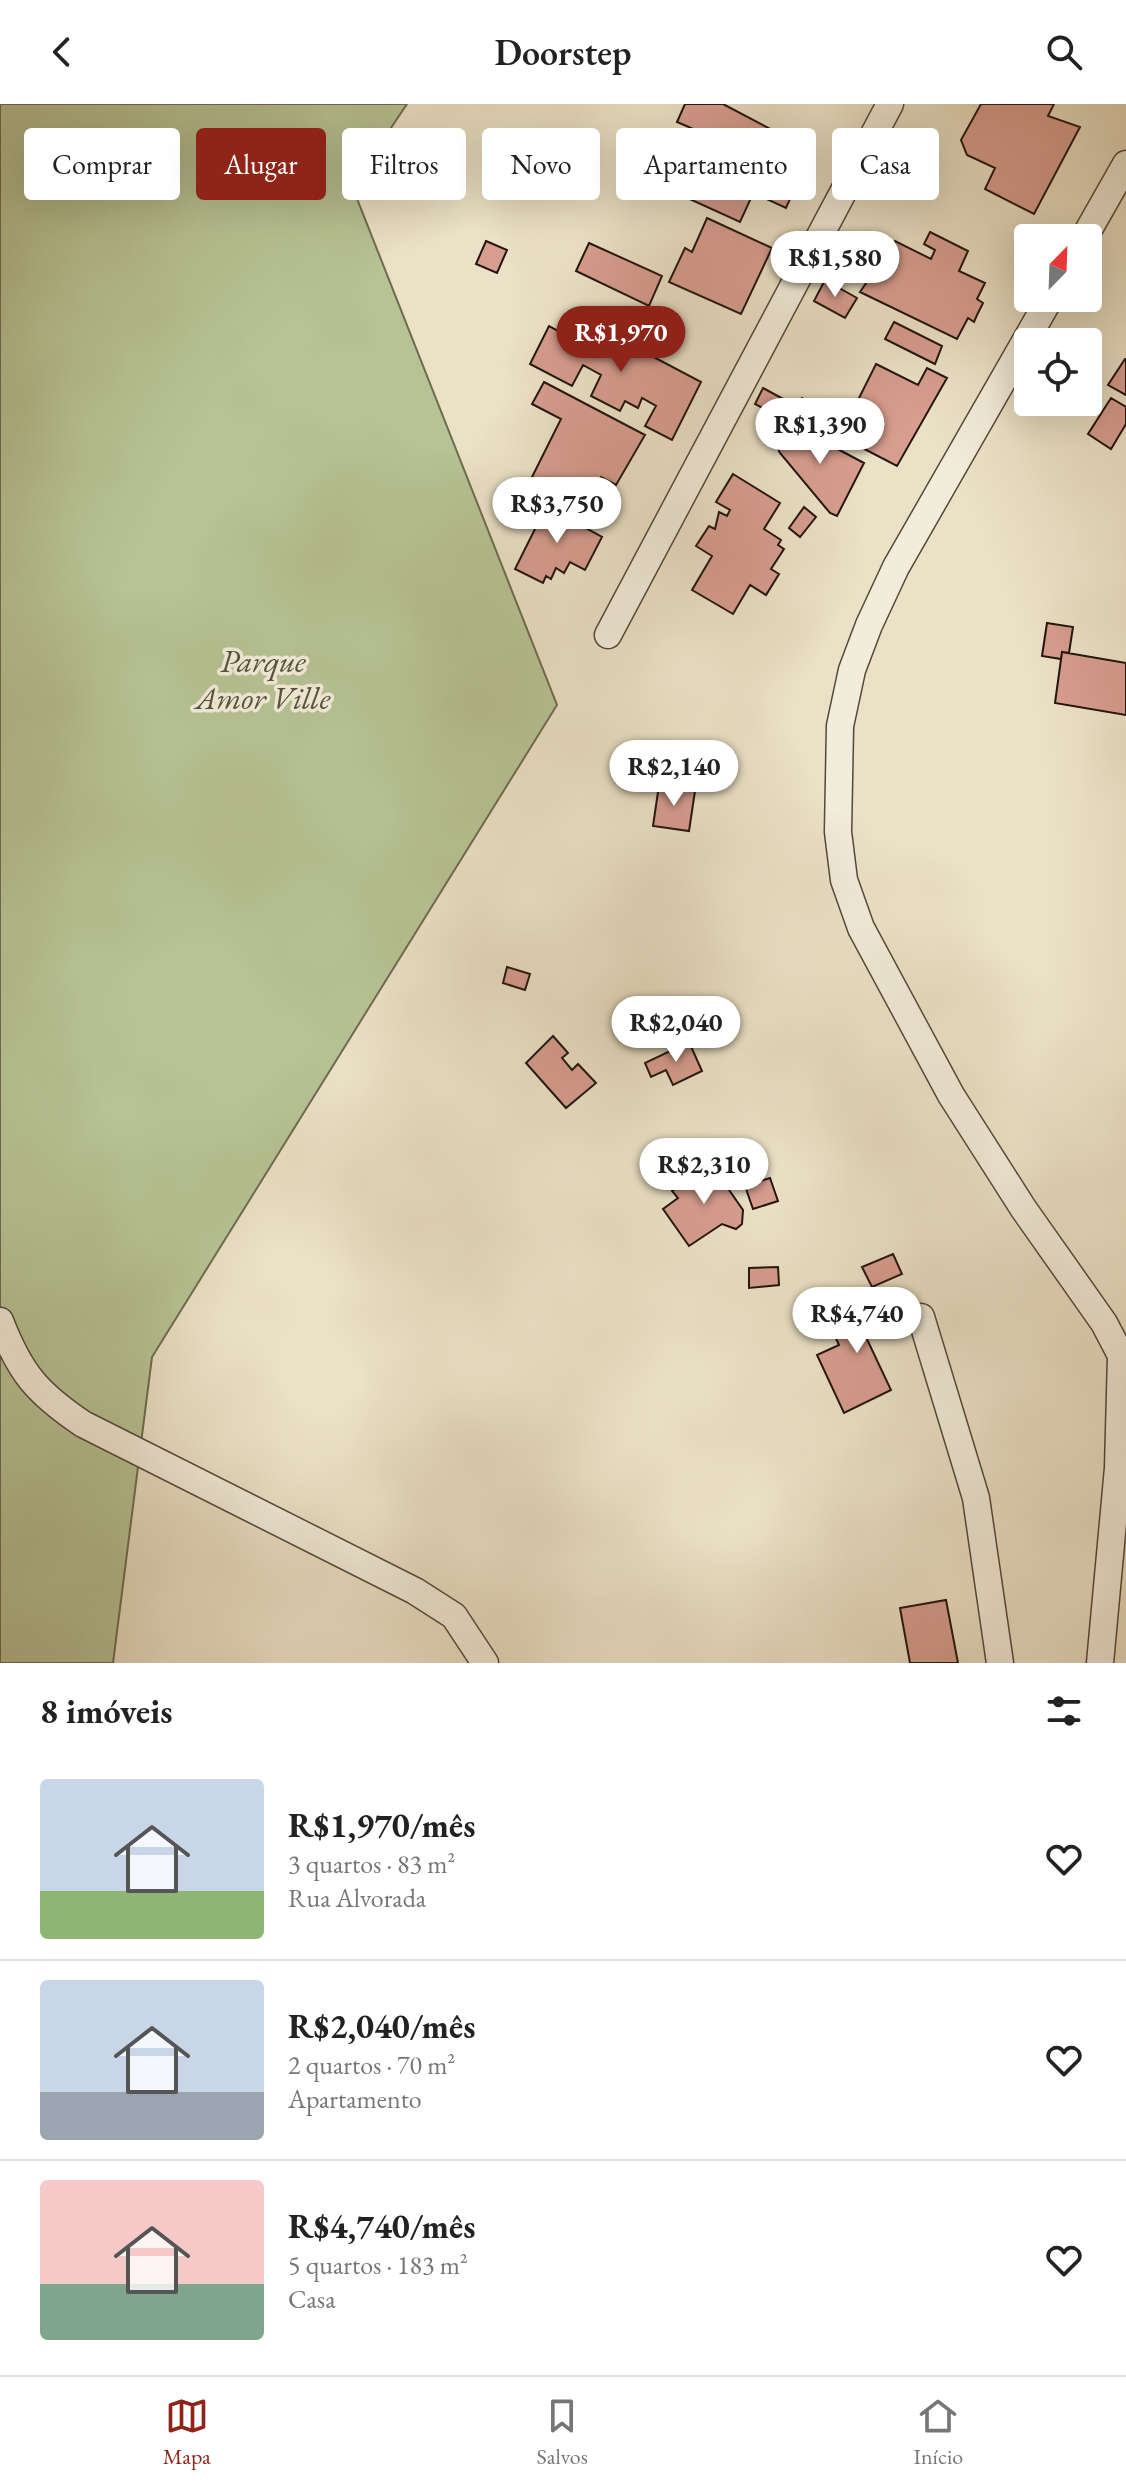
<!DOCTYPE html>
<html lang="pt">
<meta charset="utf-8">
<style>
:root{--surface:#fff;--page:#f2f2f2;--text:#222;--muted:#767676;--line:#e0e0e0;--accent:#8f2418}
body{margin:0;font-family:"EB Garamond",serif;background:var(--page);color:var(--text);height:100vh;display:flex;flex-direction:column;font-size:30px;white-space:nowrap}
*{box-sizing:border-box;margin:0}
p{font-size:26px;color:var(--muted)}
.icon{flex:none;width:44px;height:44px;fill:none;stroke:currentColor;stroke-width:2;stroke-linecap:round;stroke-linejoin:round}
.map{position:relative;height:1559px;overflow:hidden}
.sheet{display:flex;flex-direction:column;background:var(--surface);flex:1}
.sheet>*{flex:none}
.banner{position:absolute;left:24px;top:24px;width:1078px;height:72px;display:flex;gap:16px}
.needle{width:52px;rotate:23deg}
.controls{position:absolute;left:1014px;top:120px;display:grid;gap:16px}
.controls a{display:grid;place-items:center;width:88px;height:88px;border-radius:8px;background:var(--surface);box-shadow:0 8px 32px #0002;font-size:40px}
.price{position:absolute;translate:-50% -68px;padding:0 18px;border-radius:28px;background:#fff;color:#222;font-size:26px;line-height:52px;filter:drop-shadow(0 2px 4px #0008)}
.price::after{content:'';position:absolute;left:50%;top:48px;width:24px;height:18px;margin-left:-12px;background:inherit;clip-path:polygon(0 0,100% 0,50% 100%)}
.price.current{background:var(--accent);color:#fff}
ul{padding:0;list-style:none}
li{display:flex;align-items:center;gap:24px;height:200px;padding:0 40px}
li+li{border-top:2px solid var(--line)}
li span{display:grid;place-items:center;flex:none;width:224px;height:160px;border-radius:8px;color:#555}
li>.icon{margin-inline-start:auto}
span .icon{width:96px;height:96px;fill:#fffc;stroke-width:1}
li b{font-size:34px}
h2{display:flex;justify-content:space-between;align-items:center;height:96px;padding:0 40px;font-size:34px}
.chip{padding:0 28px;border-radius:8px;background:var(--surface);box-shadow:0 8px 32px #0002;font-size:28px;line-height:72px}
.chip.current{background:var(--accent);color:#fff}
header{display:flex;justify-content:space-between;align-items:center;height:104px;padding:0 40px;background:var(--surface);font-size:36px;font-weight:600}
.menu{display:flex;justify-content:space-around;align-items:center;height:112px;border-top:2px solid var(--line);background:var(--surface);font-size:22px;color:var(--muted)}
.menu a{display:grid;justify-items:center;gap:4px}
.menu .current{color:var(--accent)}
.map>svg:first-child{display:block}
.green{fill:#b7c395;stroke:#6d6c51;stroke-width:2}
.building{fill:#d79d8f;stroke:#23150d;stroke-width:2}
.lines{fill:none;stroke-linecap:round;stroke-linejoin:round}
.street-casing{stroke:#55483b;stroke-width:29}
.street{stroke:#f2ecda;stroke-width:26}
.labels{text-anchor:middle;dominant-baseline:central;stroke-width:7;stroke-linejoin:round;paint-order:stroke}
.park-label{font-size:32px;font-style:italic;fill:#57523d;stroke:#f2ecda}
</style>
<header><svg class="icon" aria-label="back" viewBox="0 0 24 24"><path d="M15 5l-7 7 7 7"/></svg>Doorstep<svg class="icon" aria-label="search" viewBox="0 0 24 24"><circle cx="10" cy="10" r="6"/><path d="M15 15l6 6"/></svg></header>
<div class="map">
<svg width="1126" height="1559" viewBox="0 0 1126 1559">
<rect width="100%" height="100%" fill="#ebe1c6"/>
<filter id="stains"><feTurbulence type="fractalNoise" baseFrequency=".0025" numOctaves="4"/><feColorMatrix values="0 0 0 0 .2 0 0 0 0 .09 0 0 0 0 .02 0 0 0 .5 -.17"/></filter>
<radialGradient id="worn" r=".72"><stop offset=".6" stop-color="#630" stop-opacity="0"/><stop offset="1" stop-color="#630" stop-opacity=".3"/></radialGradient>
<path class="green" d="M0 0H407L352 82 557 601 152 1253 113 1559H0Z"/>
<path class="building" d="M685 0H723L799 40 786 69 799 75 786 104 762 93 770 74 762 70 740 118 650 77 666 43 694 56 700 43 707 46 710 39 712 33 677 18Z
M981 0H1054L1048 12 1080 23 1034 110 985 85 995 64 967 51 961 36Z
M707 114 772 144 741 210 669 178 685 144 692 148Z
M930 128 968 147 959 167 985 179 977 195 983 199 977 211 974 218 968 214 957 235 860 188 875 166 872 162 879 148 887 152 895 137 931 155 935 146 924 140Z
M486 137 507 146 497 169 476 160Z
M589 139 662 172 649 202 576 167Z
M825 176 857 194 845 214 814 197Z
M604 216 650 239 646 249 701 278 672 336 645 322 656 302 642 294 638 304 625 297 620 307 591 292 601 271 583 261 572 282 530 260 549 222 590 244Z
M894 218 942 242 935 260 885 235Z
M1125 255H1126V291L1108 281Z
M876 260 918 281 927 264 947 274 897 362 847 336 864 304 856 300Z
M544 278 645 331 616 381 601 373 587 401 532 373 561 315 532 300Z
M763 284 798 303 802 294 846 316 833 340 755 300Z
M1111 294 1126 303V320L1111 345 1088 330Z
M785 317 864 359 837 412 830 409 780 349 776 341 783 331 777 328Z
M733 370 780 399 764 425 781 436 778 441 784 445 771 465 779 470 766 491 750 481 733 510 692 486 712 452 696 442 709 422 715 425 719 408 727 412 730 406 716 398Z
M548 399 577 414 575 418 602 433 585 466 570 458 564 469 556 464 551 475 546 472 543 479 515 465Z
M804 403 816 413 800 433 789 424Z
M1047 519 1073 523 1069 549 1062 548 1061 555 1042 552Z
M1062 548 1126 559V611L1055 599Z
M659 681 695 687 689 727 653 722Z
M507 863 530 870 525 886 503 879Z
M553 932 568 949 562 954 572 966 578 960 596 979 566 1004 526 959Z
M689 938 702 967 673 981 666 966 651 973 645 959Z
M711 1060 743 1106 742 1120 736 1125 722 1120 689 1142 663 1105 678 1094 672 1087Z
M770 1074 778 1097 753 1105 745 1082Z
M893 1150 902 1170 872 1183 862 1163Z
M778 1163 779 1181 749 1184V1164Z
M873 1183 890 1219 865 1231 891 1286 844 1309 817 1251 839 1241 833 1228 858 1216 848 1194Z
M946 1496 958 1559H910L900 1504Z"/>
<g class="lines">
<defs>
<path id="street" d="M1084 134 1126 60
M1050 194 896 463 869 521 852 566 840 622 838 728 844 776 861 824 951 991 1023 1104 1104 1219 1126 1261
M608 531 890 0
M921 1213 976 1394 1000 1559
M0 1217C20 1269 37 1289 83 1320L415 1487 454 1512 485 1559
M1100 1559 1118 1364 1121 1252"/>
</defs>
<use href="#street" class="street-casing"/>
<use href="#street" class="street"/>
</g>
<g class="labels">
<g class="park-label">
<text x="263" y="557">Parque<tspan x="263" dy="37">Amor Ville</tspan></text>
</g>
</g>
<rect width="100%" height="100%" filter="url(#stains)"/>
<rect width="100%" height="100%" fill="url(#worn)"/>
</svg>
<div class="controls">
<a><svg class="needle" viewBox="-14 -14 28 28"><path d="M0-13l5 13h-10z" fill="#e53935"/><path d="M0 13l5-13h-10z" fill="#767676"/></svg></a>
<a><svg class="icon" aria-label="locate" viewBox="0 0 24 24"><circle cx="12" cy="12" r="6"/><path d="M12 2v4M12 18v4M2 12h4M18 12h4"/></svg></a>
</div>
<b class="price" style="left:835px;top:195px">R$1,580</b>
<b class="price current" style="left:621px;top:270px">R$1,970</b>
<b class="price" style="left:820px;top:362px">R$1,390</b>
<b class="price" style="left:557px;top:441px">R$3,750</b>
<b class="price" style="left:674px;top:704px">R$2,140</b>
<b class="price" style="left:676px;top:960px">R$2,040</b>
<b class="price" style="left:704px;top:1102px">R$2,310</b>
<b class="price" style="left:857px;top:1251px">R$4,740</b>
<div class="banner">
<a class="chip">Comprar</a>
<a class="chip current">Alugar</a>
<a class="chip">Filtros</a>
<a class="chip">Novo</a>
<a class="chip">Apartamento</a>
<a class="chip">Casa</a>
</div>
</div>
<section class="sheet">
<h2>8 imóveis<svg class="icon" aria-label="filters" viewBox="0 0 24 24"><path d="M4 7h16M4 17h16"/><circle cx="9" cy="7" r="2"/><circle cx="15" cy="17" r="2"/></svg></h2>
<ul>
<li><span style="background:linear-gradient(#c9d6e8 70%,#8fb573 0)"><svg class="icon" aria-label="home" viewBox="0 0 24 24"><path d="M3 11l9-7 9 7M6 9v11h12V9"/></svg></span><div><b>R$1,970/mês</b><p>3 quartos · 83 m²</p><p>Rua Alvorada</p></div><svg class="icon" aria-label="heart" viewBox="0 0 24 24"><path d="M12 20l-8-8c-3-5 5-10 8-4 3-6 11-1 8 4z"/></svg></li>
<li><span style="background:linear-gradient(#c9d6e8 70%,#9aa5b1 0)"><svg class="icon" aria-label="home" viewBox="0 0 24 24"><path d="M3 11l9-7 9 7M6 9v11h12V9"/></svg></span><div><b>R$2,040/mês</b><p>2 quartos · 70 m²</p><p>Apartamento</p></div><svg class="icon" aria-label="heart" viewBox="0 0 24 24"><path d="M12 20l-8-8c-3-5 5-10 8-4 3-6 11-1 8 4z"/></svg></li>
<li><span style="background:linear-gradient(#f6c9c9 65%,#7fa58c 0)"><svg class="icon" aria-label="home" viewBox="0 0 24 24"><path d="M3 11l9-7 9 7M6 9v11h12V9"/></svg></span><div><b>R$4,740/mês</b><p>5 quartos · 183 m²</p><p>Casa</p></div><svg class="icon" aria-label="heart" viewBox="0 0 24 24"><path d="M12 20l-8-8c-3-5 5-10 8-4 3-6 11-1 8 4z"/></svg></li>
</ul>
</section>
<nav class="menu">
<a class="current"><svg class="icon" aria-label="map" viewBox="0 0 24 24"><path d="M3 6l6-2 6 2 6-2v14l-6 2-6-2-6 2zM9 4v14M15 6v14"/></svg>Mapa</a>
<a><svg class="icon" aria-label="saved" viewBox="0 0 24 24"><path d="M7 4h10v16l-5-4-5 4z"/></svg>Salvos</a>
<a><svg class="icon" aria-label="home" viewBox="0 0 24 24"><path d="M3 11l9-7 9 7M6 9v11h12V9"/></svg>Início</a>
</nav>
